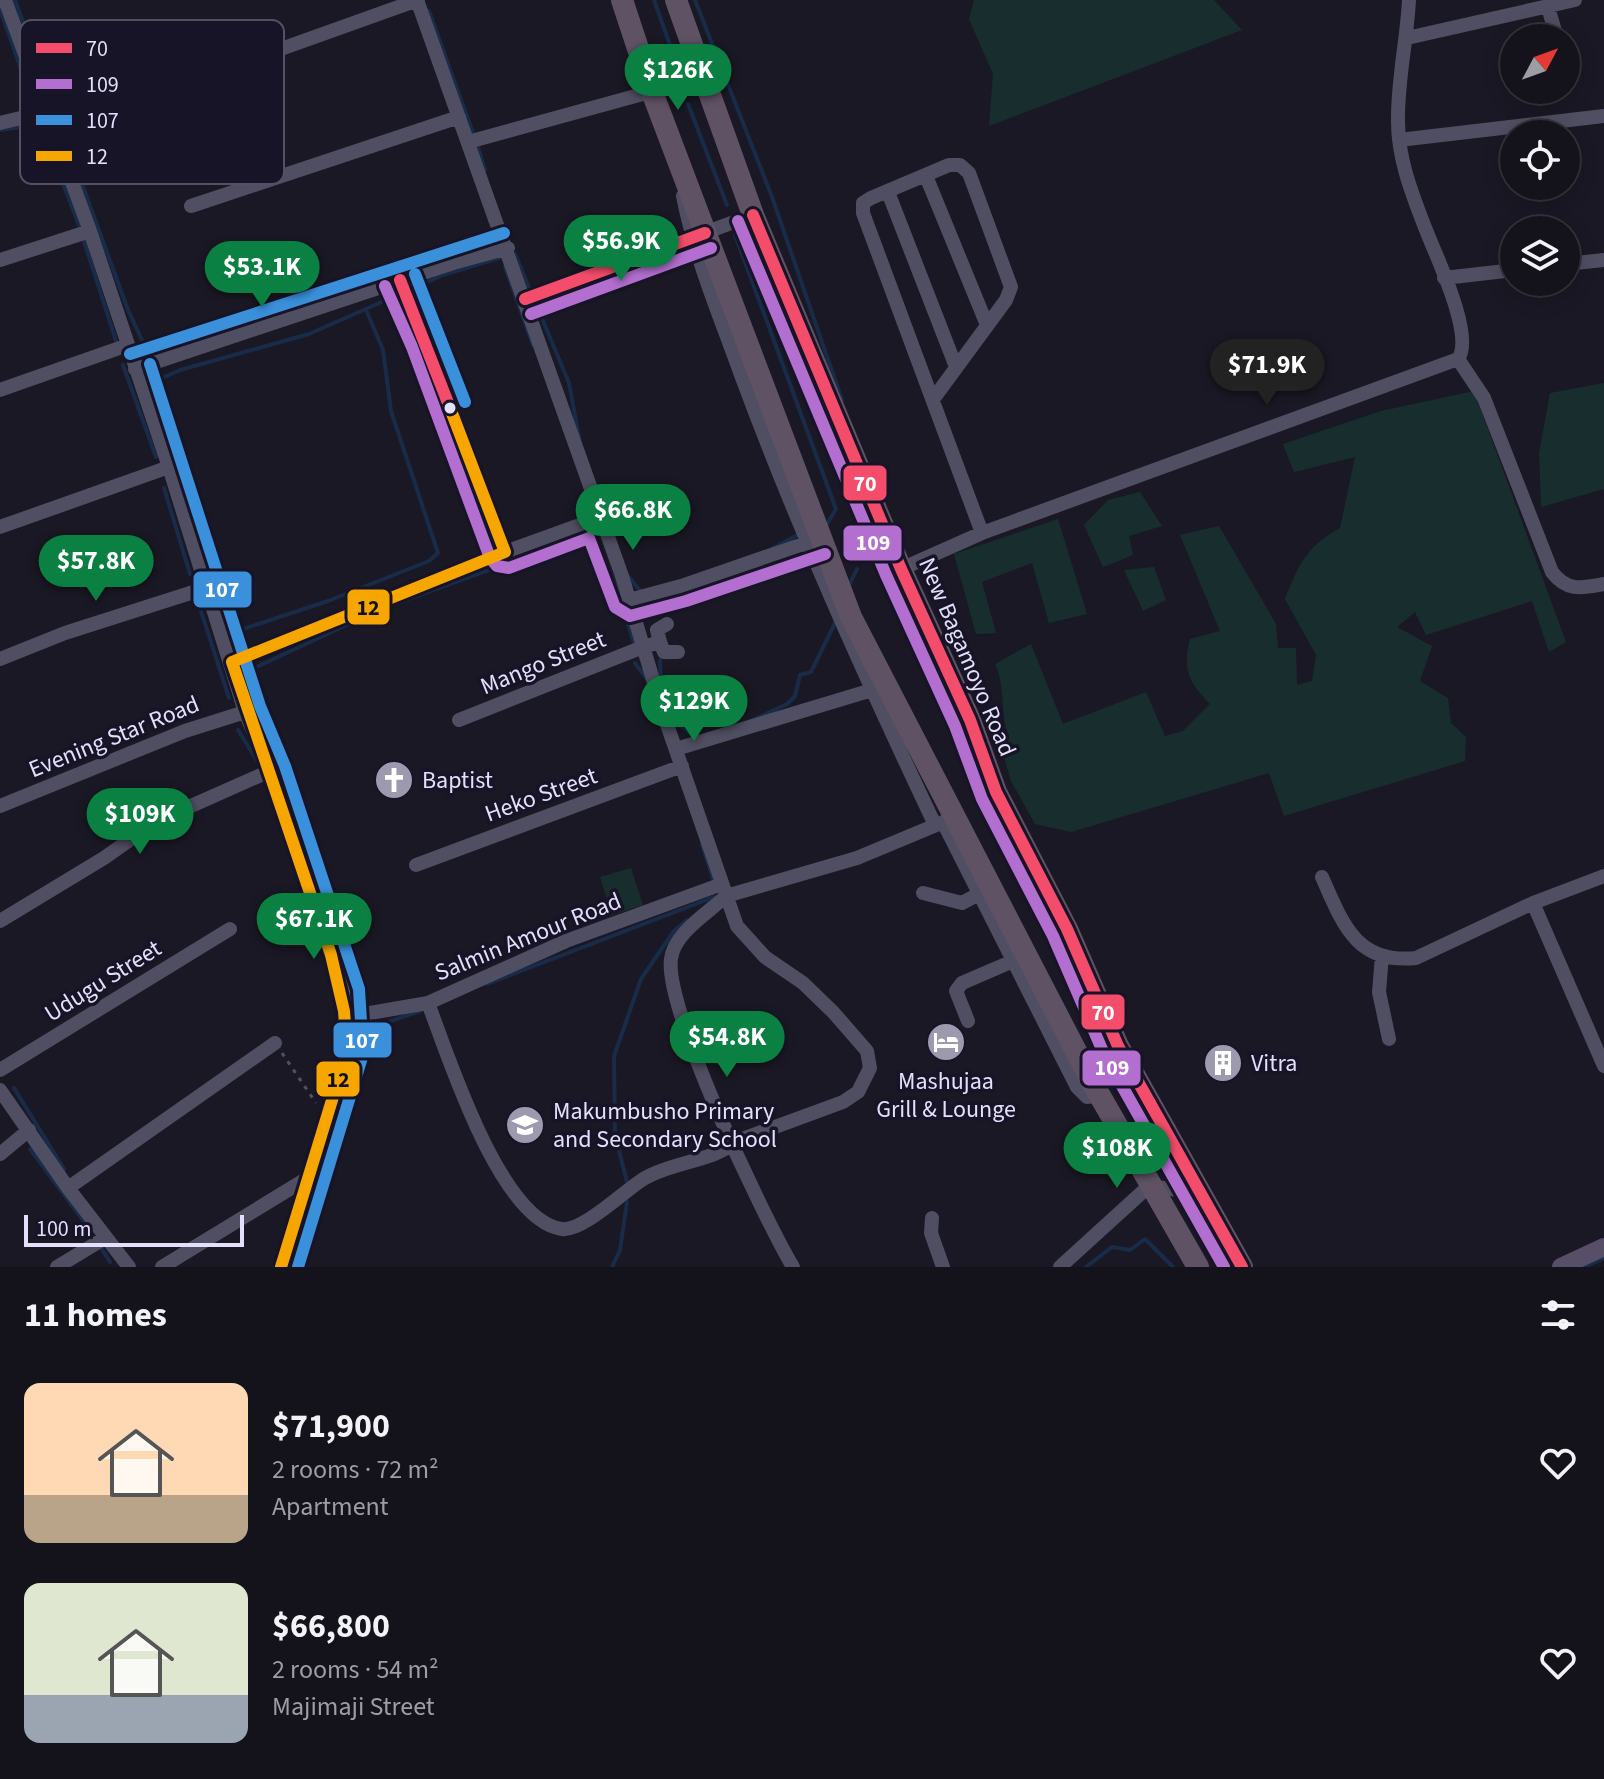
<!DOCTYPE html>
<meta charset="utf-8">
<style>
:root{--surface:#14121b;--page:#212028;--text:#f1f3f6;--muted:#9d9ea3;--line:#33323a;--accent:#0b8043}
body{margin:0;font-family:"Source Sans 3",sans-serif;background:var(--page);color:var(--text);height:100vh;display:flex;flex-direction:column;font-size:30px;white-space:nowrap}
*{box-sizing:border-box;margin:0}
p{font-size:26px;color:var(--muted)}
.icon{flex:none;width:44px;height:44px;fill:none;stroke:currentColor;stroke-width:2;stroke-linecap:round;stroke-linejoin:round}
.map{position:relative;height:1267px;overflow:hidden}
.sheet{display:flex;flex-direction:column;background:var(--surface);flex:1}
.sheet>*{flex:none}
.needle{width:52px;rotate:49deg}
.buttons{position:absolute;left:1500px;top:24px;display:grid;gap:16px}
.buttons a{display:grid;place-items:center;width:80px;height:80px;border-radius:50%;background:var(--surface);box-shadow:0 4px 20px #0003,0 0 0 2px var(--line);font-size:40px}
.scale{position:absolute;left:24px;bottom:20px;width:220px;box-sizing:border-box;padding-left:8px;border:4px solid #e3e0fb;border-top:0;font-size:22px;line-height:28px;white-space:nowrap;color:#e3e0fb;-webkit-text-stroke:6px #171428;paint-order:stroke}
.price{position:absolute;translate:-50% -68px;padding:0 18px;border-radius:28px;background:var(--accent);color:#fff;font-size:26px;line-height:52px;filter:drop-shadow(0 2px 4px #0008)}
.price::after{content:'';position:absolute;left:50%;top:48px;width:24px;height:18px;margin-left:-12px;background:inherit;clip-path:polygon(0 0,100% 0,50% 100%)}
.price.selected{background:#222;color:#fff}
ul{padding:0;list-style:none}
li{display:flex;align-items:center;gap:24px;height:200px;padding:0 24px}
li span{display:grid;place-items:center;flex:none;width:224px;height:160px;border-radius:16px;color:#555}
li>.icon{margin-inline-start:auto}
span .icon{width:96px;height:96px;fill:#fffc;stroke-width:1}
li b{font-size:34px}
h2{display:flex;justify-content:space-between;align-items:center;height:96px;padding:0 24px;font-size:34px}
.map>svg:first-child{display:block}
.green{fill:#182e2e}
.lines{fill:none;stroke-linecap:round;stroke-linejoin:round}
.stream{stroke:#182c49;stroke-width:4}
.path{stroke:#4a5460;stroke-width:3;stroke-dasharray:4 6;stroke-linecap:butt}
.minor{stroke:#504e62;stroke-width:14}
.major{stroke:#574f67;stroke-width:18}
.highway{stroke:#605265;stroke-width:22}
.bus-1-casing{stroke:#171428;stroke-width:18}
.bus-2-casing{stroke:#171428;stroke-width:18}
.bus-3-casing{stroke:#171428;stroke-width:18}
.bus-4-casing{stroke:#171428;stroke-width:18}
.bus-1{stroke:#f44d6c;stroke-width:12}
.bus-2{stroke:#b36fd0;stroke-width:12}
.bus-3{stroke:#3a90db;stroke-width:12}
.bus-4{stroke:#f7a600;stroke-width:12}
.bus-dot{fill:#e3e0fb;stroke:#171428;stroke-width:3}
.labels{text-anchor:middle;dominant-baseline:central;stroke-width:7;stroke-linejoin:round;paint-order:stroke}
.street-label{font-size:24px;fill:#e3e0fb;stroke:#171428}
.poi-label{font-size:24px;fill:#e3e0fb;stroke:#171428;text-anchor:start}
.key{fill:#171428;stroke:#545167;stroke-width:2}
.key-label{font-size:22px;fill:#e3e0fb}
.line-badge{stroke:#171428;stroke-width:3}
.badge-label{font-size:22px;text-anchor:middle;font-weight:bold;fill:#fff}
.pale-badge-label{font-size:22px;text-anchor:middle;font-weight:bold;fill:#111}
</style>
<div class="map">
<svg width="1604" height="1267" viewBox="0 0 1604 1267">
<rect width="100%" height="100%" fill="#1a1824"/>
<path class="green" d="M974 0H1214L1242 30 989 126 993 74 969 19Z
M1604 383V489L1541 507 1539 453 1550 393Z
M1474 391 1566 642 1549 652 1532 601 1426 635 1415 612 1397 627 1432 646 1420 681 1448 698 1451 723 1466 737 1465 761 1284 816 1269 773 1071 832 1035 824 1011 781 1000 744 1009 736C999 710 1006 687 995 664L1031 644 1063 724 1146 692 1165 736 1183 731 1210 704C1189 683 1182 669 1190 639L1220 631 1180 535 1219 526 1276 624 1278 648H1296L1297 685 1312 681 1316 655 1285 599C1299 564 1306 547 1340 528L1355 457 1294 472 1283 444 1381 411Z
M1140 492 1162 526 1129 536 1133 555 1103 567 1084 525 1108 500Z
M1058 519 1087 614 1049 623 1032 563 982 582 996 633 976 634 954 554Z
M1154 567 1166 600 1143 611 1124 570Z
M631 868 643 905 612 915 600 877Z"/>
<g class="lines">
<path class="stream" d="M15 0 128 310 147 351 173 350
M654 0 680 73
M695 0 772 197 842 400
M0 9 36 112
M429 11 474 136
M688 104 727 205
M0 130 40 124 79 225
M478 147 485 170
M735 235 836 509 826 526
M84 241 116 341
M479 249 499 240
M515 254 569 383 579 437
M505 267 533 345
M367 312 383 350 391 411 438 553 429 561 328 601 234 632 151 383 180 370 309 334 443 275 502 257
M234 330 276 311 289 312
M123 365 156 457
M164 488 190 574
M773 548 796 536
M629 577 641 592
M846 583 849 585 857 569
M652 598 662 603 687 591
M199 605 229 698
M386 607 592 533 616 586 634 643
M643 616 749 584 753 575 803 558 810 561
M660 660 661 685
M635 663 647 679
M664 694 675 721 694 737
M751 721 787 704 795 696 800 675 811 672 836 621
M238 730 260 765
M702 845 714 882
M320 944 329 969
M487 984 714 897
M354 1000 340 934 276 744 247 682 250 670 370 614
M353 1049 356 1033 420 1011
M14 1088 64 1169
M30 1149 91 1231
M627 1182 615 1135 614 1056 641 979 674 931 687 920
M100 1246 110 1262
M293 1267 347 1073
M612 1267 620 1250 627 1202
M1086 1267 1112 1247 1130 1250 1145 1239 1173 1267
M1584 1267 1604 1258"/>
<path class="path" d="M282 1053 316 1103"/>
<path class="minor" d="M5 0 90 231 169 467 245 712 270 771 343 991 347 1051 281 1267
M417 0 622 576 663 713 737 926 765 957 803 983 833 1012 867 1051 870 1068 858 1092 843 1102 734 1142C715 1161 671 1162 645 1178 626 1189 583 1232 562 1229 500 1221 448 1055 428 1003
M1548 7 1557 38
M1407 38 1575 0
M141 99 418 0
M0 123 46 112
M1399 140 1604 116
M468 142 650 92
M926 176 987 325
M888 192 956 367
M683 196C695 258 720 316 741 375 798 529 865 677 935 825
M191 206 459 117
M0 260 90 231
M1566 264 1604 260
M1444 278 1514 270
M400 280 427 341 505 552
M525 299 753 215
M1458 359 1484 398 1552 572C1567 592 1582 588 1604 584
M135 369 453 263 508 248
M0 390 128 345
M934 398 1006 300 1011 287 969 173 960 165H949L871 198 863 203V213L982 533
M0 527 169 467
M901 569 982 533 1458 359C1475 336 1436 256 1426 230 1412 194 1397 157 1398 117 1398 78 1407 39 1409 0
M629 600 681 586 815 540
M660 642 657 630 667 624
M0 659 65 633 206 588
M232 662 505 552 599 518
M459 720 643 647 660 642 664 652H678
M676 749 872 690
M0 806 185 731 245 712
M943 822 1077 1087 1087 1097 1099 1095
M416 865 682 766
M1322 877C1343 925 1357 964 1416 958L1533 903 1604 876
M923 893 962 903 977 895
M726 896C708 913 674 933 671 959 664 1009 764 1218 793 1267
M726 896 857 858 941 823
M1533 903 1604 1066
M0 921 104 858 155 822 270 771
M1382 956 1379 992 1389 1039
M347 1017 428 1003 566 941 722 884
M968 1021 956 991 962 983 1018 959
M0 1070 230 929
M0 1090 68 1188 129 1267
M0 1154 29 1130
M68 1188 275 1043
M932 1218 931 1233 943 1267
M57 1267 105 1238
M162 1267 311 1176
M1060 1267 1149 1186 1200 1193"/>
<path class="major" d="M1561 1267 1604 1247"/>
<path class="highway" d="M622 0 654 97 851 617 1092 1082 1198 1267
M676 0 753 215 901 569 970 720 996 792 1067 929 1118 1046 1242 1267"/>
<defs>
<path id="bus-1" d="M753 215 901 569 970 720 996 792 1067 929 1118 1046 1242 1267
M400 280 450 408
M525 299 705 233"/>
<path id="bus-2" d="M738 221 886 575 955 726 982 799 1053 936 1104 1054 1224 1267
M385 286 412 347 490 558 497 566 509 568 589 538 615 607 630 616 686 601 825 554
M531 314 711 248"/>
<path id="bus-3" d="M415 274 465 402
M130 354 504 233
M150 364 260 706 285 766 359 989 363 1054 298 1267"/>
<path id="bus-4" d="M450 408 505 552
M232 662 331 955 344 1011 347 1051 281 1267
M232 662 505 552"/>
</defs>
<use href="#bus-1" class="bus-1-casing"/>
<use href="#bus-2" class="bus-2-casing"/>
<use href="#bus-3" class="bus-3-casing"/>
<use href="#bus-4" class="bus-4-casing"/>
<use href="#bus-1" class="bus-1"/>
<use href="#bus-2" class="bus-2"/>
<use href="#bus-3" class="bus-3"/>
<use href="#bus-4" class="bus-4"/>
</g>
<defs>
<symbol id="church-disc" viewBox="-11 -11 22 22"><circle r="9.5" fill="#9d9ab0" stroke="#171428"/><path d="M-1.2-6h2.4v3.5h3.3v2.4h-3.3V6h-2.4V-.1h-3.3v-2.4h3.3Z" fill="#fff"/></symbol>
<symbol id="hotel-disc" viewBox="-11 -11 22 22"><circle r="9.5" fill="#9d9ab0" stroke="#171428"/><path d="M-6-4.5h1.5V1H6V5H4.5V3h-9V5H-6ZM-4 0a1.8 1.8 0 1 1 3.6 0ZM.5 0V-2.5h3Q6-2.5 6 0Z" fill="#fff"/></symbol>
<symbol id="building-disc" viewBox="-11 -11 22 22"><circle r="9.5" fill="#9d9ab0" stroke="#171428"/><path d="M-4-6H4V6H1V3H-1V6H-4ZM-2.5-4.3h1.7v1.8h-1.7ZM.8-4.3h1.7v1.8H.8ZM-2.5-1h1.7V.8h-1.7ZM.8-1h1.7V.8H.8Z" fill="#fff"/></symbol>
<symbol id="school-disc" viewBox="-11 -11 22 22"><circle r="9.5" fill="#9d9ab0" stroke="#171428"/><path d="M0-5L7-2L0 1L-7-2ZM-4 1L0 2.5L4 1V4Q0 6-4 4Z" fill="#fff"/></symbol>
</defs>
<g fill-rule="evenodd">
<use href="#church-disc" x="372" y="758" width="44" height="44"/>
<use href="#hotel-disc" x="924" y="1020" width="44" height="44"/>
<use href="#building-disc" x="1201" y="1041" width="44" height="44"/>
<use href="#school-disc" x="503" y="1103" width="44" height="44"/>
</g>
<circle class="bus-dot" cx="450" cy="408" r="7"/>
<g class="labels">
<g class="street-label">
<text transform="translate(967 657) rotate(67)">New Bagamoyo Road</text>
<text transform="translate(543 663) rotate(-22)">Mango Street</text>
<text transform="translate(114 737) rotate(-22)">Evening Star Road</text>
<text transform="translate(541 795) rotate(-20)">Heko Street</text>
<text transform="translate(528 937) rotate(-22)">Salmin Amour Road</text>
<text transform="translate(103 981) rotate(-32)">Udugu Street</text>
</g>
<g class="poi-label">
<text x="422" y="780">Baptist</text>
<text x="1251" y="1063">Vitra</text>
<text x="946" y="1081" text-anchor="middle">Mashujaa<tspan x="946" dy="28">Grill &amp; Lounge</tspan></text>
<text x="553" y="1111">Makumbusho Primary<tspan x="553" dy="28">and Secondary School</tspan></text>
</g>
</g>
<rect x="20" y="20" width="264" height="164" rx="12" class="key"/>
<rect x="36" y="43" width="36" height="10" fill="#f44d6c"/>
<rect x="36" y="79" width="36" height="10" fill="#b36fd0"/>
<rect x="36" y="115" width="36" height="10" fill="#3a90db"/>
<rect x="36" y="151" width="36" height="10" fill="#f7a600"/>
<g class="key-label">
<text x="86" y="56">70</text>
<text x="86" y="92">109</text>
<text x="86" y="128">107</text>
<text x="86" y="164">12</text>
</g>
<g class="line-badge">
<rect x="842" y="464" width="46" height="38" rx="8" fill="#f44d6c"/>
<rect x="842" y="524" width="61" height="38" rx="8" fill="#b36fd0"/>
<rect x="192" y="570" width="61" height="39" rx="8" fill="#3a90db"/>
<rect x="346" y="588" width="45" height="38" rx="8" fill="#f7a600"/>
<rect x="1080" y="993" width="46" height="38" rx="8" fill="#f44d6c"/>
<rect x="332" y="1021" width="61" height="38" rx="8" fill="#3a90db"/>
<rect x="1081" y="1049" width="61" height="38" rx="8" fill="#b36fd0"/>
<rect x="315" y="1060" width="46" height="38" rx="8" fill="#f7a600"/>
</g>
<g class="badge-label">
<text x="865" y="491">70</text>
<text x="873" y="550">109</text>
<text x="222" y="597">107</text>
<text x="1103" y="1020">70</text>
<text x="362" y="1048">107</text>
<text x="1112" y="1075">109</text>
</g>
<g class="pale-badge-label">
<text x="368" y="615">12</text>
<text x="338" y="1087">12</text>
</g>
</svg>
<div class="buttons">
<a><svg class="needle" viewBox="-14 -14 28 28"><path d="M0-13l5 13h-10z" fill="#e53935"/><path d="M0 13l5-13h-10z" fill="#9d9ea3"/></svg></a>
<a><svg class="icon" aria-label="locate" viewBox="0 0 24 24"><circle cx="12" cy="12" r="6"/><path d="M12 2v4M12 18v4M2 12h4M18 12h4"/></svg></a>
<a><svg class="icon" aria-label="layers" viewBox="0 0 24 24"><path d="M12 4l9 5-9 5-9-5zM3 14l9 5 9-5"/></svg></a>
</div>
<div class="scale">100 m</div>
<b class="price" style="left:678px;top:112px">$126K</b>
<b class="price" style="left:621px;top:283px">$56.9K</b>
<b class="price" style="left:262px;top:309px">$53.1K</b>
<b class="price selected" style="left:1267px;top:407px">$71.9K</b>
<b class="price" style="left:633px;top:552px">$66.8K</b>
<b class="price" style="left:96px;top:603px">$57.8K</b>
<b class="price" style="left:694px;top:743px">$129K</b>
<b class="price" style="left:140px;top:856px">$109K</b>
<b class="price" style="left:314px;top:961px">$67.1K</b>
<b class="price" style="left:727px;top:1079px">$54.8K</b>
<b class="price" style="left:1117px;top:1190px">$108K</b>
</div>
<section class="sheet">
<h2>11 homes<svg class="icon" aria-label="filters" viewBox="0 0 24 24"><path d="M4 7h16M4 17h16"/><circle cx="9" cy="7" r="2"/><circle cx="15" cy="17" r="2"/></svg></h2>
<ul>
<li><span style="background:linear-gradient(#ffd9b3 70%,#b9a48a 0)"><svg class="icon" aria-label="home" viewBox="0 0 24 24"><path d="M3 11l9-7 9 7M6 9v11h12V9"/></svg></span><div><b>$71,900</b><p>2 rooms · 72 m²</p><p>Apartment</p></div><svg class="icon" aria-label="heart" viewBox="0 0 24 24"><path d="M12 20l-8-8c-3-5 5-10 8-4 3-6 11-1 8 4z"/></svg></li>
<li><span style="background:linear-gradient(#dfe7d0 70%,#9aa5b1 0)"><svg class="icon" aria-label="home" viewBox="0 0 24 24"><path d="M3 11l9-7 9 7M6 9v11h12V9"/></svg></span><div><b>$66,800</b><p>2 rooms · 54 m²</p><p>Majimaji Street</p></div><svg class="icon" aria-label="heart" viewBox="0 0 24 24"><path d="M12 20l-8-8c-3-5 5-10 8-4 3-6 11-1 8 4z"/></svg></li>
</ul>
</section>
